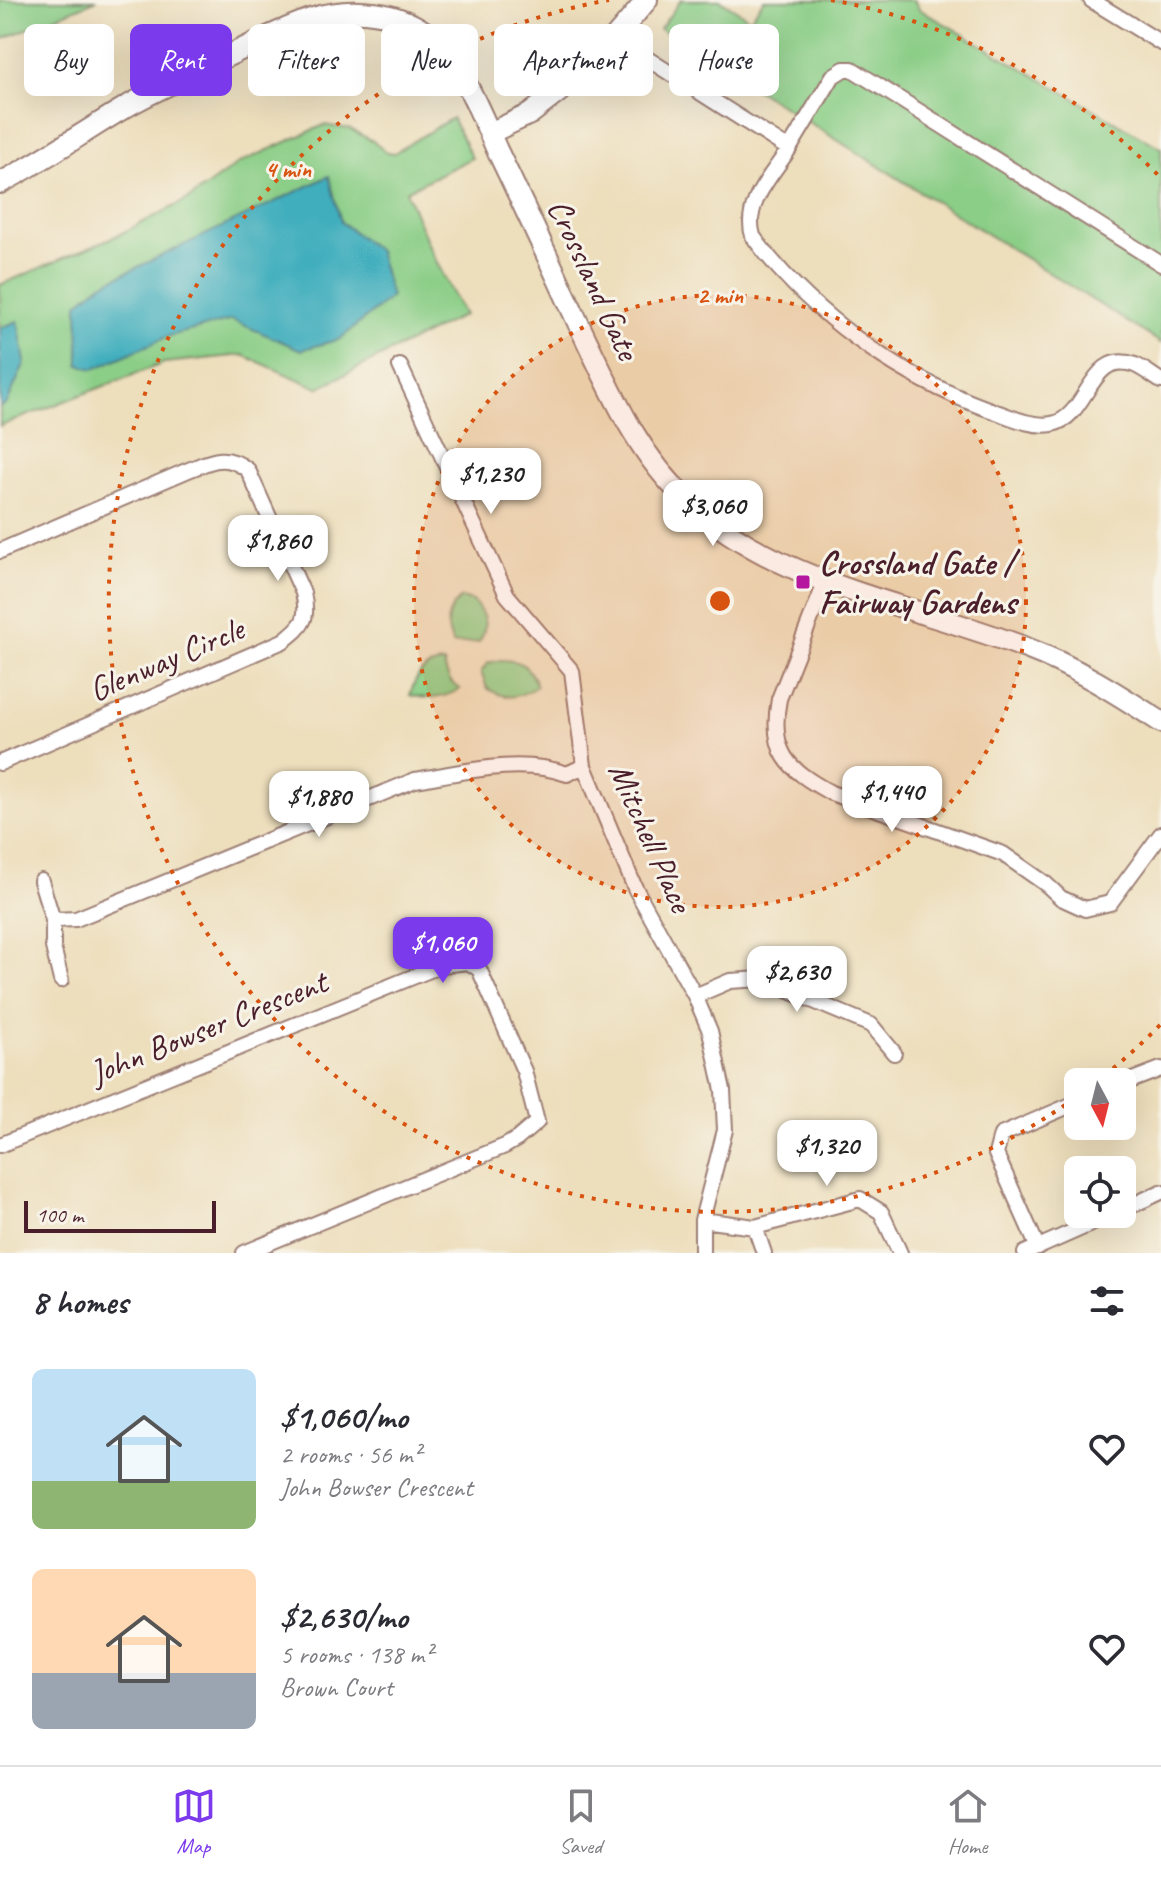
<!DOCTYPE html>
<meta charset="utf-8">
<style>
:root{--surface:#fff;--page:#f7f7f7;--text:#2b2b33;--muted:#7c7c81;--line:#e1e1e2;--accent:#7c3aed}
body{margin:0;font-family:Caveat,sans-serif;background:var(--page);color:var(--text);height:100vh;display:flex;flex-direction:column;font-size:30px;white-space:nowrap}
*{box-sizing:border-box;margin:0}
p{font-size:26px;color:var(--muted)}
.icon{flex:none;width:44px;height:44px;fill:none;stroke:currentColor;stroke-width:2;stroke-linecap:round;stroke-linejoin:round}
.map{position:relative;height:1253px;overflow:hidden}
.details{display:flex;flex-direction:column;background:var(--surface);flex:1}
.details>*{flex:none}
.top-card{position:absolute;left:24px;top:24px;width:1114px;height:72px;display:flex;gap:16px}
.needle{width:52px;rotate:173deg}
.fabs{position:absolute;left:1064px;top:1068px;display:grid;gap:16px}
.fabs a{display:grid;place-items:center;width:72px;height:72px;border-radius:12px;background:var(--surface);box-shadow:0 8px 32px #0002;font-size:40px}
.scale{position:absolute;left:24px;bottom:20px;width:192px;box-sizing:border-box;padding-left:8px;border:4px solid #4a1f2b;border-top:0;font-size:22px;line-height:28px;white-space:nowrap;color:#4a1f2b;-webkit-text-stroke:6px #f7f3e8;paint-order:stroke}
.price{position:absolute;translate:-50% -68px;padding:0 18px;border-radius:16px;background:#fff;color:#222;font-size:26px;line-height:52px;filter:drop-shadow(0 2px 4px #0008)}
.price::after{content:'';position:absolute;left:50%;top:48px;width:24px;height:18px;margin-left:-12px;background:inherit;clip-path:polygon(0 0,100% 0,50% 100%)}
.price.active{background:var(--accent);color:#fff}
ul{padding:0;list-style:none}
li{display:flex;align-items:center;gap:24px;height:200px;padding:0 32px}
li span{display:grid;place-items:center;flex:none;width:224px;height:160px;border-radius:12px;color:#555}
li>.icon{margin-inline-start:auto}
span .icon{width:96px;height:96px;fill:#fffc;stroke-width:1}
li b{font-size:34px}
h2{display:flex;justify-content:space-between;align-items:center;height:96px;padding:0 32px;font-size:34px}
.chip{padding:0 28px;border-radius:12px;background:var(--surface);box-shadow:0 8px 32px #0002;font-size:28px;line-height:72px}
.chip.active{background:var(--accent);color:#fff}
.dock{display:flex;justify-content:space-around;align-items:center;height:112px;border-top:2px solid var(--line);background:var(--surface);font-size:22px;color:var(--muted)}
.dock a{display:grid;justify-items:center;gap:4px}
.dock .active{color:var(--accent)}
.map>svg:first-child{display:block}
.green{fill:#8bce87;stroke:#6a7659;stroke-width:2}
.water{fill:#40aebd;stroke:#456674;stroke-width:2}
.lines{fill:none;stroke-linecap:round;stroke-linejoin:round}
.street-casing{stroke:#9c7e74;stroke-width:18}
.secondary-casing{stroke:#9c7e74;stroke-width:24}
.street{stroke:#fff;stroke-width:14}
.secondary{stroke:#fff;stroke-width:20}
.ring{fill:none;stroke:#d8530f;stroke-width:4;stroke-dasharray:4 8}
.poi-dot{fill:#b5179e;stroke:#f7f3e8;stroke-width:3}
.labels{text-anchor:middle;dominant-baseline:central;stroke-width:6;stroke-linejoin:round;paint-order:stroke}
.street-label{font-size:34px;fill:#4a1f2b;stroke:#f7f3e8}
.poi-label{font-size:34px;font-weight:bold;fill:#4a1f2b;stroke:#f7f3e8;text-anchor:start}
.centre{fill:#d8530f;stroke:#f7f3e8;stroke-width:4}
.ring-label{font-size:24px;text-anchor:middle;font-weight:bold;fill:#d8530f;stroke:#f7f3e8;stroke-width:6;stroke-linejoin:round;paint-order:stroke}
</style>
<div class="map">
<svg width="1161" height="1253" viewBox="0 0 1161 1253">
<rect width="100%" height="100%" fill="#f7f3e8"/>
<filter id="ink" filterUnits="userSpaceOnUse"><feTurbulence type="fractalNoise" baseFrequency=".0125" numOctaves="2"/><feDisplacementMap in="SourceGraphic" scale="16" xChannelSelector="R" yChannelSelector="G"/><feConvolveMatrix kernelMatrix="1 2 1 2 8 2 1 2 1" color-interpolation-filters="sRGB"/></filter>
<filter id="wash" filterUnits="userSpaceOnUse"><feTurbulence type="fractalNoise" baseFrequency=".006" numOctaves="4" result="noise"/><feDisplacementMap in="SourceGraphic" scale="32" xChannelSelector="R" yChannelSelector="G"/><feGaussianBlur stdDeviation="1.8" result="paint"/><feColorMatrix in="noise" values="0 0 0 0 0 0 0 0 0 0 0 0 0 0 0 0 0 1.4 0 .05"/><feComposite in="paint" operator="in"/></filter>
<g filter="url(#wash)">
<rect width="100%" height="100%" fill="#eddebc"/>
<path class="green" d="M0 0H97L0 40Z
M681 0H720L750 19 764 0H914L919 9 1161 148V343L660 29Z
M452 118 472 158 406 191 431 251 464 315 318 388 243 355 164 363 0 426V285L118 235 189 199 239 163 324 125 350 129 373 141 386 152 394 153Z
M461 598 473 601C485 615 489 626 479 642L453 644C445 625 444 613 461 598Z
M501 660C523 660 529 667 537 686 519 698 506 701 487 688L481 672 488 663Z
M444 663C446 674 449 683 460 689 442 699 430 700 410 695 416 676 423 664 444 663Z"/>
<path class="water" d="M329 176 341 222 378 251 391 297 340 339 301 350 232 320 169 336 94 369 79 365 78 303 102 284Z
M18 321 25 362 7 403 0 407V328Z"/>
</g>
<g filter="url(#ink)">
<g class="lines">
<defs>
<path id="street" d="M1091 0 1161 43
M618 35 643 56 789 149C772 175 743 204 753 236 762 250 773 262 784 274 843 337 917 385 999 413 1015 419 1034 427 1052 424 1089 417 1089 348 1135 365 1144 369 1153 376 1161 381
M789 149 833 76 844 69H852L1161 264
M400 366 507 595 572 671 584 766 635 888 695 996 710 1031 723 1090 725 1130 702 1220V1253
M0 551 186 471C211 461 225 452 248 470L303 593C309 619 304 625 283 641L0 763
M825 583 779 699C769 752 787 769 831 793L1003 854 1046 884 1061 898 1085 909 1110 903 1161 834
M41 881 53 920V947L61 980
M53 920 76 919 415 780C463 772 520 757 567 774L584 766
M695 996 730 981 761 979 871 1025 894 1053
M1122 1084 1161 1069
M0 1145 442 965 468 962 479 969 524 1071 537 1122 517 1139 505 1146 244 1253
M1122 1210 1161 1192
M702 1220 755 1227 860 1199 881 1212 900 1253
M755 1227 764 1253
M1038 1248 996 1154 1001 1135 1078 1102
M1025 1253 1113 1214"/>
<path id="secondary" d="M490 133 530 114 588 69 647 0
M0 183C41 162 79 135 119 111 150 92 183 79 215 62 248 47 280 29 314 18 351 6 401 11 431 37 461 62 481 114 497 150 525 208 552 266 579 325 610 388 635 452 688 501 779 586 914 604 1026 648 1074 666 1118 694 1161 722"/>
</defs>
<use href="#street" class="street-casing"/>
<use href="#secondary" class="secondary-casing"/>
<use href="#street" class="street"/>
<use href="#secondary" class="secondary"/>
</g>
</g>
<circle cx="720" cy="601" r="306" fill="#d8530f" fill-opacity=".12"/>
<g class="ring">
<circle cx="720" cy="601" r="306"/>
<path d="M1160 1025A611 611 0 0 1 1100 1079M1075 1098A611 611 0 1 1 609 0M831 0A611 611 0 0 1 1160 177"/>
</g>
<rect class="poi-dot" x="795" y="574" width="16" height="16" rx="4"/>
<g class="labels">
<g class="street-label">
<text transform="translate(594 279) rotate(65)">Crossland Gate</text>
<text transform="translate(166 659) rotate(-23)">Glenway Circle</text>
<text transform="translate(651 837) rotate(66)">Mitchell Place</text>
<text transform="translate(208 1027) rotate(-22)">John Bowser Crescent</text>
</g>
<g class="poi-label">
<text x="819" y="562">Crossland Gate /<tspan x="819" dy="39">Fairway Gardens</tspan></text>
</g>
</g>
<circle cx="720" cy="601" r="12" class="centre"/>
<g class="ring-label">
<text x="288" y="177">4 min</text>
<text x="720" y="303">2 min</text>
</g>
</svg>
<div class="fabs">
<a><svg class="needle" viewBox="-14 -14 28 28"><path d="M0-13l5 13h-10z" fill="#e53935"/><path d="M0 13l5-13h-10z" fill="#7c7c81"/></svg></a>
<a><svg class="icon" aria-label="locate" viewBox="0 0 24 24"><circle cx="12" cy="12" r="6"/><path d="M12 2v4M12 18v4M2 12h4M18 12h4"/></svg></a>
</div>
<div class="scale">100 m</div>
<b class="price" style="left:491px;top:516px">$1,230</b>
<b class="price" style="left:713px;top:548px">$3,060</b>
<b class="price" style="left:278px;top:583px">$1,860</b>
<b class="price" style="left:892px;top:834px">$1,440</b>
<b class="price" style="left:319px;top:839px">$1,880</b>
<b class="price active" style="left:443px;top:985px">$1,060</b>
<b class="price" style="left:797px;top:1014px">$2,630</b>
<b class="price" style="left:827px;top:1188px">$1,320</b>
<div class="top-card">
<a class="chip">Buy</a>
<a class="chip active">Rent</a>
<a class="chip">Filters</a>
<a class="chip">New</a>
<a class="chip">Apartment</a>
<a class="chip">House</a>
</div>
</div>
<section class="details">
<h2>8 homes<svg class="icon" aria-label="filters" viewBox="0 0 24 24"><path d="M4 7h16M4 17h16"/><circle cx="9" cy="7" r="2"/><circle cx="15" cy="17" r="2"/></svg></h2>
<ul>
<li><span style="background:linear-gradient(#bfe0f5 70%,#8fb573 0)"><svg class="icon" aria-label="home" viewBox="0 0 24 24"><path d="M3 11l9-7 9 7M6 9v11h12V9"/></svg></span><div><b>$1,060/mo</b><p>2 rooms · 56 m²</p><p>John Bowser Crescent</p></div><svg class="icon" aria-label="heart" viewBox="0 0 24 24"><path d="M12 20l-8-8c-3-5 5-10 8-4 3-6 11-1 8 4z"/></svg></li>
<li><span style="background:linear-gradient(#ffd9b3 65%,#9aa5b1 0)"><svg class="icon" aria-label="home" viewBox="0 0 24 24"><path d="M3 11l9-7 9 7M6 9v11h12V9"/></svg></span><div><b>$2,630/mo</b><p>5 rooms · 138 m²</p><p>Brown Court</p></div><svg class="icon" aria-label="heart" viewBox="0 0 24 24"><path d="M12 20l-8-8c-3-5 5-10 8-4 3-6 11-1 8 4z"/></svg></li>
</ul>
</section>
<nav class="dock">
<a class="active"><svg class="icon" aria-label="map" viewBox="0 0 24 24"><path d="M3 6l6-2 6 2 6-2v14l-6 2-6-2-6 2zM9 4v14M15 6v14"/></svg>Map</a>
<a><svg class="icon" aria-label="saved" viewBox="0 0 24 24"><path d="M7 4h10v16l-5-4-5 4z"/></svg>Saved</a>
<a><svg class="icon" aria-label="home" viewBox="0 0 24 24"><path d="M3 11l9-7 9 7M6 9v11h12V9"/></svg>Home</a>
</nav>
